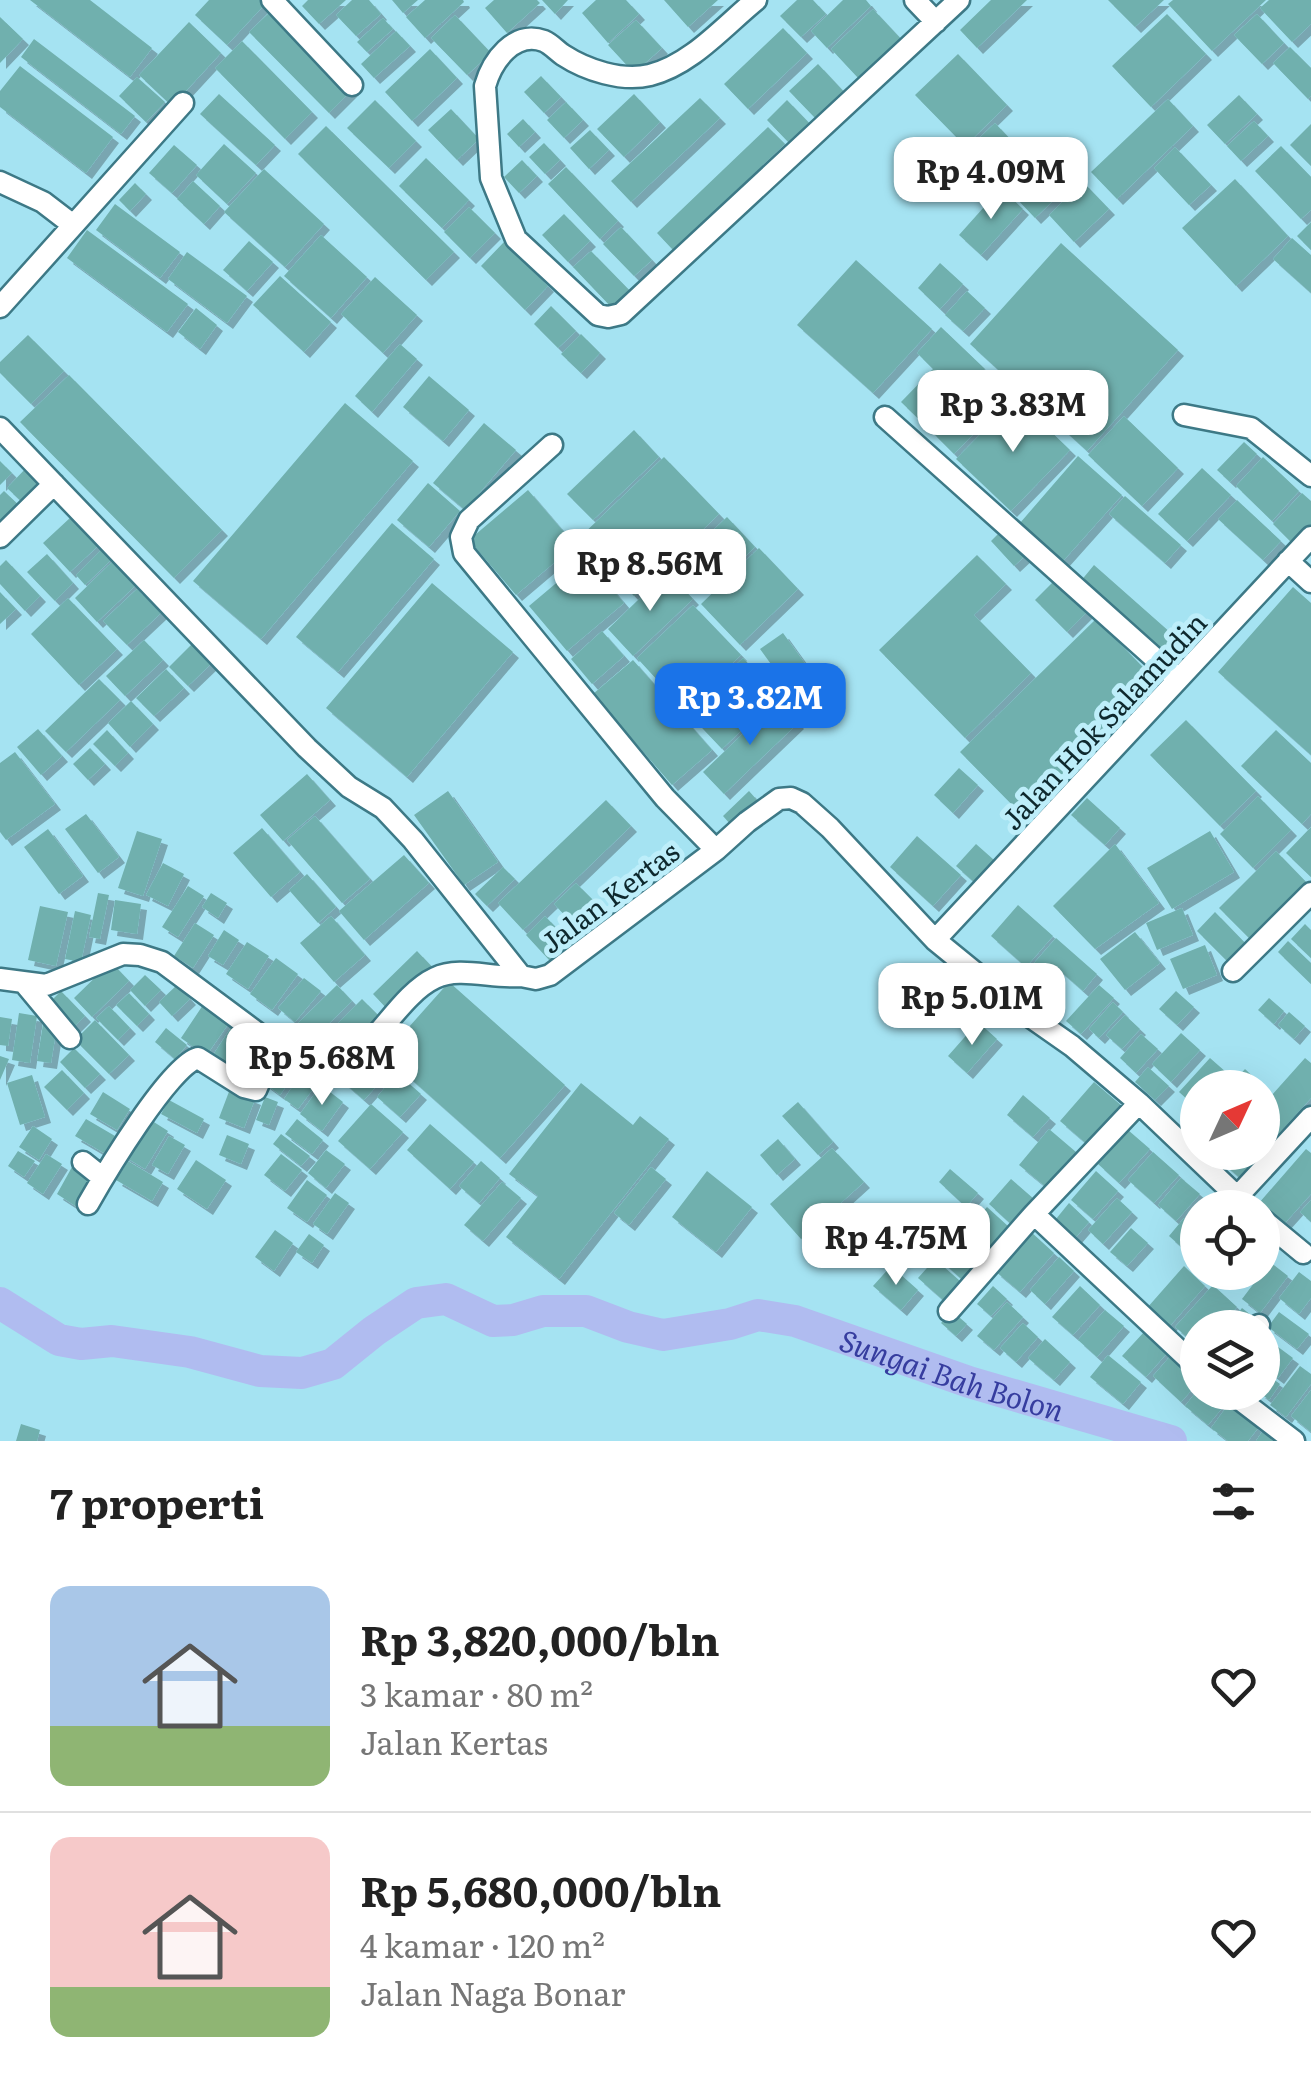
<!DOCTYPE html>
<html lang="id">
<meta charset="utf-8">
<style>
:root{--surface:#fff;--page:#f6f6f6;--text:#222;--muted:#767676;--line:#e0e0e0;--accent:#1a73e8}
body{margin:0;font-family:Literata,serif;background:var(--page);color:var(--text);height:100vh;display:flex;flex-direction:column;font-size:38px;white-space:nowrap}
*{box-sizing:border-box;margin:0}
p{font-size:32px;color:var(--muted)}
.icon{flex:none;width:55px;height:55px;fill:none;stroke:currentColor;stroke-width:2;stroke-linecap:round;stroke-linejoin:round}
.map{position:relative;height:1441px;overflow:hidden}
.details{display:flex;flex-direction:column;background:var(--surface);flex:1}
.details>*{flex:none}
.needle{width:65px;rotate:46deg}
.fabs{position:absolute;left:1180px;top:1070px;display:grid;gap:20px}
.fabs a{display:grid;place-items:center;width:100px;height:100px;border-radius:50%;background:var(--surface);box-shadow:0 10px 40px #0002;font-size:50px}
.price{position:absolute;translate:-50% -85px;padding:0 22px;border-radius:20px;background:#fff;color:#222;font-size:32px;line-height:65px;filter:drop-shadow(0 2px 5px #0008)}
.price::after{content:'';position:absolute;left:50%;top:60px;width:30px;height:22px;margin-left:-15px;background:inherit;clip-path:polygon(0 0,100% 0,50% 100%)}
.price.current{background:var(--accent);color:#fff}
ul{padding:0;list-style:none}
li{display:flex;align-items:center;gap:30px;height:250px;padding:0 50px}
li+li{border-top:2px solid var(--line)}
li span{display:grid;place-items:center;flex:none;width:280px;height:200px;border-radius:20px;color:#555}
li>.icon{margin-inline-start:auto}
span .icon{width:120px;height:120px;fill:#fffc;stroke-width:1}
li b{font-size:42px}
h2{display:flex;justify-content:space-between;align-items:center;height:120px;padding:0 50px;font-size:42px}
.map>svg:first-child{display:block}
.lines{fill:none;stroke-linecap:round;stroke-linejoin:round}
.river{stroke:#b0bcf0;stroke-width:32}
.building{fill:#70b0ae;filter:url(#shadow)}
.minor-casing{stroke:#3d7986;stroke-width:25}
.minor{stroke:#fff;stroke-width:20}
.labels{text-anchor:middle;dominant-baseline:central;stroke-width:10;stroke-linejoin:round;paint-order:stroke}
.street-label{font-size:28px;fill:#0e282d;stroke:#bdeefa}
.water-label{font-size:30px;font-style:italic;fill:#363d9f;stroke:#bdeefa}
</style>
<div class="map">
<svg width="1311" height="1441" viewBox="0 0 1311 1441">
<defs>
<filter id="shadow"><feDropShadow dx="6" dy="6" stdDeviation="0" flood-color="#0004"/></filter>
</defs>
<rect width="100%" height="100%" fill="#a5e3f2"/>
<g class="lines">
<path class="river" id="s1" d="M0 1303 59 1340 81 1344 112 1341 190 1352 260 1371 302 1373 333 1364 374 1331 416 1303 446 1299 493 1321 513 1320 543 1311H586L628 1327 663 1335 730 1324 758 1315 795 1321 969 1382 1171 1441"/>
</g>
<path class="building" d="M30 0H90L152 48 130 77Z
M209 0H265L267 2 227 45 195 15Z
M308 0H346L319 24 302 6Z
M352 0H369L381 14 356 36 336 15Z
M392 0H418L403 13Z
M425 0H463L464 2 425 38 406 17Z
M494 0H537L540 3 507 33 485 8Z
M542 0H568L555 14Z
M596 0H626L639 14 608 43 582 13Z
M664 0H718L688 27Z
M797 0H813L826 14 801 37 780 16Z
M843 0H866L871 6 827 48 811 31Z
M991 0H1027L977 48 960 30Z
M1108 0H1164L1135 27Z
M1173 0H1266L1212 51 1168 4Z
M1269 0H1311V24L1292 42 1260 8Z
M273 9 353 89 329 113 249 32Z
M873 9 901 39 859 79 831 49Z
M1167 14 1206 54 1151 107 1112 66Z
M1257 14 1284 43 1262 64 1234 35Z
M455 15 491 53 467 75 431 38Z
M0 17 23 39 0 63Z
M383 18 393 29 367 52 357 42Z
M636 20 662 48 634 73 608 45Z
M189 22 221 53 172 106 139 75Z
M783 28 807 53 748 109 724 84Z
M396 31 410 46 374 78 361 64Z
M34 39 135 116 121 134 21 57Z
M242 41 312 112 285 139 215 68Z
M1290 47 1311 68V96L1308 99 1273 63Z
M430 49 457 78 412 121 385 92Z
M958 54 1007 105 965 146 915 95Z
M818 64 845 93 817 120 789 91Z
M20 66 113 137 86 173 0 107V91Z
M541 76 561 97 544 113 524 92Z
M137 77 165 102 146 122 119 96Z
M219 94 275 145 256 165 200 114Z
M634 94 660 122 624 157 597 129Z
M1239 95 1257 114 1225 144 1207 125Z
M700 98 720 118 631 202 611 181Z
M1168 99 1193 126 1117 199 1091 172Z
M375 100 416 141 389 168 347 128Z
M787 100 812 126 791 145 767 120Z
M566 102 583 120 564 138 547 120Z
M451 109 479 139 457 160 428 130Z
M523 119 535 132 519 147 507 134Z
M1254 121 1268 136 1241 161 1227 146Z
M995 123 1061 193 1035 218 969 148Z
M1311 124V166L1290 145Z
M326 126 454 252 426 280 298 154Z
M768 127 785 144 673 250 657 233Z
M590 130 609 150 589 169 570 148Z
M544 143 560 160 545 174 529 157Z
M224 144 256 173 227 204 196 175Z
M174 145 197 165 172 193 149 173Z
M1281 146 1311 177V210L1301 219 1255 171Z
M1175 147 1211 185 1189 205 1154 168Z
M426 158 469 200 442 228 399 186Z
M522 160 537 176 519 193 504 177Z
M978 163 999 185 984 199 963 177Z
M566 167 618 221 600 239 548 184Z
M264 169 324 224 285 267 224 212Z
M1235 179 1288 236 1236 286 1182 228Z
M193 181 220 206 204 224 177 199Z
M1083 182 1109 209 1074 242 1049 215Z
M135 183 146 194 130 211 119 200Z
M1001 188 1023 209 981 255 959 235Z
M115 204 180 252 160 278 96 230Z
M469 207 495 233 470 258 444 232Z
M564 214 590 241 568 262 542 235Z
M1311 222V250L1297 236Z
M621 227 652 260 634 276 603 244Z
M87 230 188 304 167 332 67 258Z
M321 235 367 277 331 318 284 276Z
M1292 238 1311 255V293L1273 259Z
M249 241 273 262 247 291 223 270Z
M504 242 548 286 525 310 481 266Z
M1061 243 1178 350 1087 451 970 344Z
M591 251 631 292 613 309 573 267Z
M187 252 247 296 227 323 168 279Z
M856 260 932 329 873 393 797 325Z
M940 263 963 284 940 309 918 288Z
M280 276 331 322 304 352 253 305Z
M375 277 417 315 383 353 341 314Z
M967 291 985 308 963 331 945 315Z
M551 306 576 331 558 348 534 324Z
M196 308 217 325 200 349 178 332Z
M941 327 985 369 928 428 901 402 933 369 917 353Z
M581 334 600 353 581 373 561 354Z
M28 335 64 371 31 404 0 373V362Z
M400 344 417 359 372 412 355 396Z
M990 370 1014 392 954 454 931 431Z
M69 375 222 530 174 578 20 422Z
M429 376 469 410 443 441 403 407Z
M1016 398 1070 450 1011 511 956 459Z
M345 403 413 461 261 639 193 581Z
M1124 416 1178 468 1142 506 1088 455Z
M484 423 516 450 465 510 433 483Z
M634 430 659 457 593 520 567 494Z
M1244 442 1257 454 1230 482 1217 470Z
M1078 456 1122 495 1063 561 1020 523Z
M664 457 719 514 634 596 579 538Z
M1263 457 1299 491 1272 521 1236 486Z
M0 461 12 473 0 485Z
M28 466 45 483 24 504 7 488Z
M1202 468 1231 495 1187 541 1158 514Z
M428 483 460 511 429 547 397 520Z
M528 490 575 545 516 595 469 540Z
M4 491 24 510 0 534V495Z
M1302 493 1311 501V525L1293 544 1273 524Z
M1125 496 1181 545 1165 563 1109 514Z
M1237 500 1281 541 1263 560 1218 519Z
M71 517 98 546 70 572 43 543Z
M727 517 755 547 708 591 680 562Z
M392 523 434 559 338 672 296 637Z
M1003 529 1027 554 1014 566 991 541Z
M759 548 798 589 740 645 701 604Z
M101 550 111 560 85 585 76 575Z
M47 554 73 583 55 601 27 572Z
M977 555 1006 584 974 615 1031 673 965 738 879 650Z
M586 558 624 603 567 651 529 606Z
M6 560 40 596 25 611 0 584V566Z
M112 562 135 586 97 622 75 598Z
M1094 565 1180 641 1165 657 1080 582Z
M667 572 693 599 633 656 608 629Z
M1056 579 1087 612 1067 632 1035 600Z
M432 583 513 652 407 777 326 708Z
M1293 587 1311 603V755L1218 672Z
M137 589 161 613 127 645 103 621Z
M0 592 16 609 0 624Z
M68 598 117 649 79 685 31 634Z
M693 605 741 655 684 709 637 658Z
M1096 619 1165 690 1029 822 960 752Z
M602 631 624 656 592 684 571 659Z
M783 633 827 694 805 711 760 649Z
M144 640 163 660 125 696 106 676Z
M193 643 212 663 188 686 169 667Z
M743 658 778 695 722 749 687 712Z
M633 660 712 750 672 785 593 694Z
M166 669 184 688 154 716 136 698Z
M99 679 120 700 66 752 45 731Z
M131 701 153 724 130 747 108 723Z
M777 701 798 723 724 794 703 772Z
M1186 720 1256 791 1220 826 1150 755Z
M38 729 62 756 41 775 17 747Z
M107 730 128 753 115 766 93 744Z
M1276 730 1311 763V814L1302 824 1241 766Z
M90 748 105 764 88 780 73 764Z
M15 752 55 804 6 840 0 832V763Z
M959 768 978 785 953 813 934 795Z
M307 774 330 800 283 841 260 815Z
M448 791 498 862 464 885 414 815Z
M749 791 757 800 731 825 723 816Z
M1258 796 1291 830 1253 868 1220 834Z
M1087 798 1120 828 1105 845 1071 815Z
M606 800 631 826 523 930 498 903Z
M86 814 119 857 98 873 65 829Z
M315 816 370 879 342 903 287 840Z
M1311 827V877L1286 853Z
M262 828 300 872 271 897 233 853Z
M48 829 83 876 59 894 24 847Z
M137 831 162 839 143 896 118 888Z
M1210 831 1234 872 1172 909 1147 868Z
M917 836 961 875 933 906 890 867Z
M976 844 994 860 974 882 956 866Z
M1115 844 1159 903 1095 949 1053 906Z
M1276 851 1308 884 1252 941 1219 908Z
M404 855 429 883 364 940 339 911Z
M163 863 184 874 168 906 146 895Z
M503 867 515 879 487 906 475 894Z
M307 874 336 907 318 923 289 890Z
M576 883 598 905 576 927 554 904Z
M188 886 204 896 178 937 162 927Z
M98 893 109 895 100 939 89 937Z
M211 893 227 903 218 918 202 907Z
M115 900 141 904 137 934 111 930Z
M1018 905 1053 936 1026 967 991 936Z
M40 906 68 912 56 966 28 960Z
M1182 908 1193 935 1157 950 1146 923Z
M75 911 91 915 81 962 65 959Z
M1215 912 1247 945 1229 963 1197 931Z
M331 916 365 955 334 982 300 943Z
M545 916 570 942 550 961 526 935Z
M195 923 214 935 193 968 174 956Z
M1305 924 1311 930V958L1291 939Z
M224 930 239 940 223 965 208 956Z
M1135 932 1160 963 1125 990 1100 959Z
M1056 938 1097 974 1083 991 1058 969 1044 984 1028 970Z
M1288 941 1311 963V984L1278 952Z
M247 942 269 956 248 989 226 974Z
M1205 945 1217 975 1183 989 1170 959Z
M417 951 434 969 390 1012 373 994Z
M276 958 298 974 272 1010 250 994Z
M111 962 129 981 92 1017 74 998Z
M145 975 161 990 145 1006 130 990Z
M304 978 321 991 295 1022 278 1008Z
M449 982 565 1085 500 1158 384 1055Z
M177 985 190 999 172 1016 159 1002Z
M337 985 352 1001 311 1041 295 1026Z
M1099 985 1114 998 1081 1034 1066 1021Z
M61 991 85 1016 72 1029 48 1004Z
M1176 991 1194 1007 1177 1025 1159 1009Z
M129 993 149 1014 137 1026 116 1005Z
M1269 998 1284 1011 1274 1024 1258 1010Z
M362 999 381 1018 356 1043 337 1024Z
M205 1002 231 1020 206 1056 181 1038Z
M1113 1002 1123 1012 1099 1038 1089 1029Z
M109 1006 130 1028 118 1040 96 1018Z
M1289 1012 1305 1026 1294 1039 1278 1025Z
M19 1013 37 1016 30 1063 12 1060Z
M1125 1015 1140 1029 1122 1049 1106 1035Z
M0 1017 12 1019 8 1046 0 1045Z
M95 1020 129 1055 109 1074 75 1040Z
M978 1022 997 1039 967 1073 948 1056Z
M234 1023 246 1031 225 1063 213 1055Z
M43 1024 57 1026 51 1063 37 1061Z
M166 1028 187 1045 175 1059 155 1042Z
M333 1030 350 1047 329 1068 312 1051Z
M250 1033 265 1043 252 1061 238 1052Z
M1181 1033 1200 1050 1171 1082 1152 1064Z
M1141 1034 1158 1049 1136 1073 1120 1058Z
M74 1048 100 1074 85 1088 60 1062Z
M369 1051 391 1070 364 1100 342 1081Z
M0 1056 9 1059 0 1080Z
M236 1056 252 1067 242 1083 225 1071Z
M284 1057 299 1068 280 1095 264 1083Z
M1210 1058 1235 1080 1245 1069 1261 1084 1258 1088H1198V1109L1179 1092Z
M1305 1058 1311 1063V1098L1262 1152V1106Z
M1148 1067 1169 1086 1155 1100 1135 1082Z
M62 1070 84 1093 67 1110 44 1087Z
M304 1070 319 1081 298 1109 284 1099Z
M397 1073 421 1094 400 1117 377 1097Z
M32 1075 45 1117 20 1125 7 1083Z
M1094 1082 1122 1106 1088 1145 1060 1121Z
M581 1083 633 1125 640 1116 669 1139 559 1279 506 1237 538 1196 509 1174Z
M321 1085 343 1102 322 1131 300 1114Z
M230 1089 255 1099 244 1128 219 1118Z
M103 1092 130 1109 117 1130 90 1114Z
M1023 1095 1050 1118 1033 1137 1007 1115Z
M265 1097 278 1102 269 1125 256 1120Z
M169 1100 204 1119 197 1133 161 1114Z
M798 1102 833 1142 818 1155 782 1116Z
M371 1104 403 1132 370 1169 338 1141Z
M146 1117 168 1131 145 1169 122 1155Z
M86 1119 115 1136 104 1153 75 1136Z
M297 1119 323 1140 312 1154 285 1134Z
M430 1124 474 1162 450 1189 407 1150Z
M33 1126 52 1139 39 1160 19 1147Z
M1049 1129 1076 1152 1046 1187 1019 1165Z
M1128 1130 1150 1149 1119 1183 1098 1164Z
M281 1134 310 1156 301 1166 273 1144Z
M227 1135 249 1144 241 1164 219 1155Z
M169 1136 185 1145 168 1174 152 1165Z
M778 1139 795 1159 777 1175 760 1155Z
M832 1148 864 1182 801 1239 770 1204Z
M1306 1149 1311 1153V1194L1284 1224 1259 1203Z
M326 1150 345 1164 326 1188 308 1173Z
M18 1151 35 1161 24 1177 8 1166Z
M1153 1152 1179 1175 1154 1203 1128 1180Z
M1222 1152H1262L1240 1178 1217 1158Z
M46 1154 62 1164 43 1194 27 1183Z
M281 1154 302 1170 285 1191 264 1175Z
M196 1160 226 1180 207 1209 177 1189Z
M128 1161 163 1182 152 1201 116 1180Z
M481 1161 500 1178 479 1203 459 1186Z
M72 1167 93 1180 77 1207 57 1194Z
M651 1167 666 1179 629 1225 614 1213Z
M950 1169 978 1193 966 1207 939 1182Z
M707 1171 752 1207 716 1252 672 1217Z
M1096 1171 1118 1191 1093 1219 1071 1200Z
M1181 1178 1200 1194 1176 1221 1158 1205Z
M1011 1179 1034 1199 1012 1225 989 1204Z
M307 1180 327 1195 307 1222 287 1208Z
M502 1182 521 1198 483 1241 464 1225Z
M335 1193 349 1203 327 1234 313 1224Z
M1117 1198 1132 1212 1103 1244 1088 1230Z
M1311 1200V1222L1300 1212Z
M1069 1203 1089 1222 1076 1237 1056 1219Z
M924 1205 952 1230 933 1250 906 1225Z
M987 1207 1009 1227 988 1250 966 1231Z
M1184 1218 1198 1230V1240L1187 1252 1169 1236Z
M1131 1228 1148 1243 1127 1266 1110 1252Z
M275 1230 293 1243 274 1271 255 1257Z
M1030 1231 1054 1253 1020 1292 995 1271Z
M309 1234 324 1245 312 1263 296 1252Z
M955 1236 987 1264 968 1285 936 1256Z
M1059 1257 1074 1271 1045 1304 1030 1290Z
M935 1259 968 1288 951 1307 918 1278Z
M1270 1262 1288 1276 1260 1313 1242 1299Z
M891 1266 918 1290 901 1310 873 1286Z
M1184 1266 1205 1286 1169 1327 1147 1308Z
M1211 1272H1234L1224 1284Z
M1299 1272 1311 1281V1298L1299 1314 1279 1298Z
M1213 1285 1237 1307 1219 1328H1198V1346L1175 1327Z
M993 1286 1007 1299 991 1316 977 1304Z
M1080 1286 1100 1305 1073 1335 1052 1317Z
M1007 1302 1023 1317 994 1350 977 1336Z
M1242 1308 1256 1319 1250 1328H1227Z
M1105 1310 1124 1326 1097 1357 1078 1340Z
M952 1311 967 1324 956 1336 941 1323Z
M1279 1312 1309 1334 1297 1349 1268 1327Z
M1023 1323 1038 1337 1016 1362 1000 1348Z
M1144 1332 1167 1353 1146 1377 1122 1356Z
M1262 1335 1293 1358 1278 1378 1262 1366Z
M1045 1339 1070 1362 1054 1380 1028 1358Z
M1172 1354 1198 1377V1383L1181 1402 1153 1376Z
M1108 1355 1141 1382 1123 1404 1090 1377Z
M1300 1366 1311 1374V1384L1286 1417 1270 1405Z
M1262 1371 1280 1384 1269 1400 1259 1392H1262Z
M1311 1390V1432L1291 1416Z
M1196 1392H1217L1228 1401 1208 1425 1185 1406Z
M1228 1405 1258 1428 1248 1441H1228L1211 1428Z
M21 1424 40 1430 37 1441H16Z
M1262 1432 1276 1441H1256Z"/>
<g class="lines">
<defs>
<path id="minor" d="M272 0 352 85
M756 0C724 26 691 65 650 75 622 82 586 70 563 55 557 51 551 44 544 41 514 30 492 61 485 86L491 178 516 239 598 315 608 317 621 314 959 0
M915 0 936 22
M0 182 43 202 73 225
M0 307 183 103
M1184 415 1251 428 1311 476
M885 417 1178 679
M0 428 307 748 349 787 383 808 413 840 521 976 536 979 550 975 716 850 747 822 779 799 791 798 802 803 830 828 935 940 1022 1011 1072 1046 1139 1103 1249 1208
M552 445 469 520 461 537 464 553 665 798 716 850
M0 537 54 484
M1288 561 1311 582
M935 940 1311 537
M1233 971 1311 893
M0 979 46 985 123 954 140 955 162 962 279 1049 322 1072C366 1069 394 997 435 978 460 966 493 979 521 976
M26 985 70 1038
M1139 1103 1034 1214 1198 1368
M83 1162 103 1178
M1237 1197 1311 1117
M88 1204C105 1174 170 1065 198 1058L244 1087 256 1090 275 1046
M1262 1219 1303 1253
M949 1311 1034 1214
M1257 1328 1259 1325
M1230 1392 1294 1441"/>
</defs>
<use href="#minor" class="minor-casing"/>
<use href="#minor" class="minor"/>
</g>
<g class="labels">
<g class="street-label">
<text transform="translate(1103 720) rotate(-47)">Jalan Hok Salamudin</text>
<text transform="translate(609 896) rotate(-37)">Jalan Kertas</text>
</g>
<g class="water-label">
<text stroke="none"><textPath href="#s1" startOffset="1010">Sungai Bah Bolon</textPath></text>
</g>
</g>
</svg>
<div class="fabs">
<a><svg class="needle" viewBox="-14 -14 28 28"><path d="M0-13l5 13h-10z" fill="#e53935"/><path d="M0 13l5-13h-10z" fill="#767676"/></svg></a>
<a><svg class="icon" aria-label="locate" viewBox="0 0 24 24"><circle cx="12" cy="12" r="6"/><path d="M12 2v4M12 18v4M2 12h4M18 12h4"/></svg></a>
<a><svg class="icon" aria-label="layers" viewBox="0 0 24 24"><path d="M12 4l9 5-9 5-9-5zM3 14l9 5 9-5"/></svg></a>
</div>
<b class="price" style="left:991px;top:222px">Rp 4.09M</b>
<b class="price" style="left:1013px;top:455px">Rp 3.83M</b>
<b class="price" style="left:650px;top:614px">Rp 8.56M</b>
<b class="price current" style="left:750px;top:748px">Rp 3.82M</b>
<b class="price" style="left:972px;top:1048px">Rp 5.01M</b>
<b class="price" style="left:322px;top:1108px">Rp 5.68M</b>
<b class="price" style="left:896px;top:1288px">Rp 4.75M</b>
</div>
<section class="details">
<h2>7 properti<svg class="icon" aria-label="filters" viewBox="0 0 24 24"><path d="M4 7h16M4 17h16"/><circle cx="9" cy="7" r="2"/><circle cx="15" cy="17" r="2"/></svg></h2>
<ul>
<li><span style="background:linear-gradient(#a9c7e8 70%,#8fb573 0)"><svg class="icon" aria-label="home" viewBox="0 0 24 24"><path d="M3 11l9-7 9 7M6 9v11h12V9"/></svg></span><div><b>Rp 3,820,000/bln</b><p>3 kamar · 80 m²</p><p>Jalan Kertas</p></div><svg class="icon" aria-label="heart" viewBox="0 0 24 24"><path d="M12 20l-8-8c-3-5 5-10 8-4 3-6 11-1 8 4z"/></svg></li>
<li><span style="background:linear-gradient(#f6c9c9 75%,#8fb573 0)"><svg class="icon" aria-label="home" viewBox="0 0 24 24"><path d="M3 11l9-7 9 7M6 9v11h12V9"/></svg></span><div><b>Rp 5,680,000/bln</b><p>4 kamar · 120 m²</p><p>Jalan Naga Bonar</p></div><svg class="icon" aria-label="heart" viewBox="0 0 24 24"><path d="M12 20l-8-8c-3-5 5-10 8-4 3-6 11-1 8 4z"/></svg></li>
</ul>
</section>
